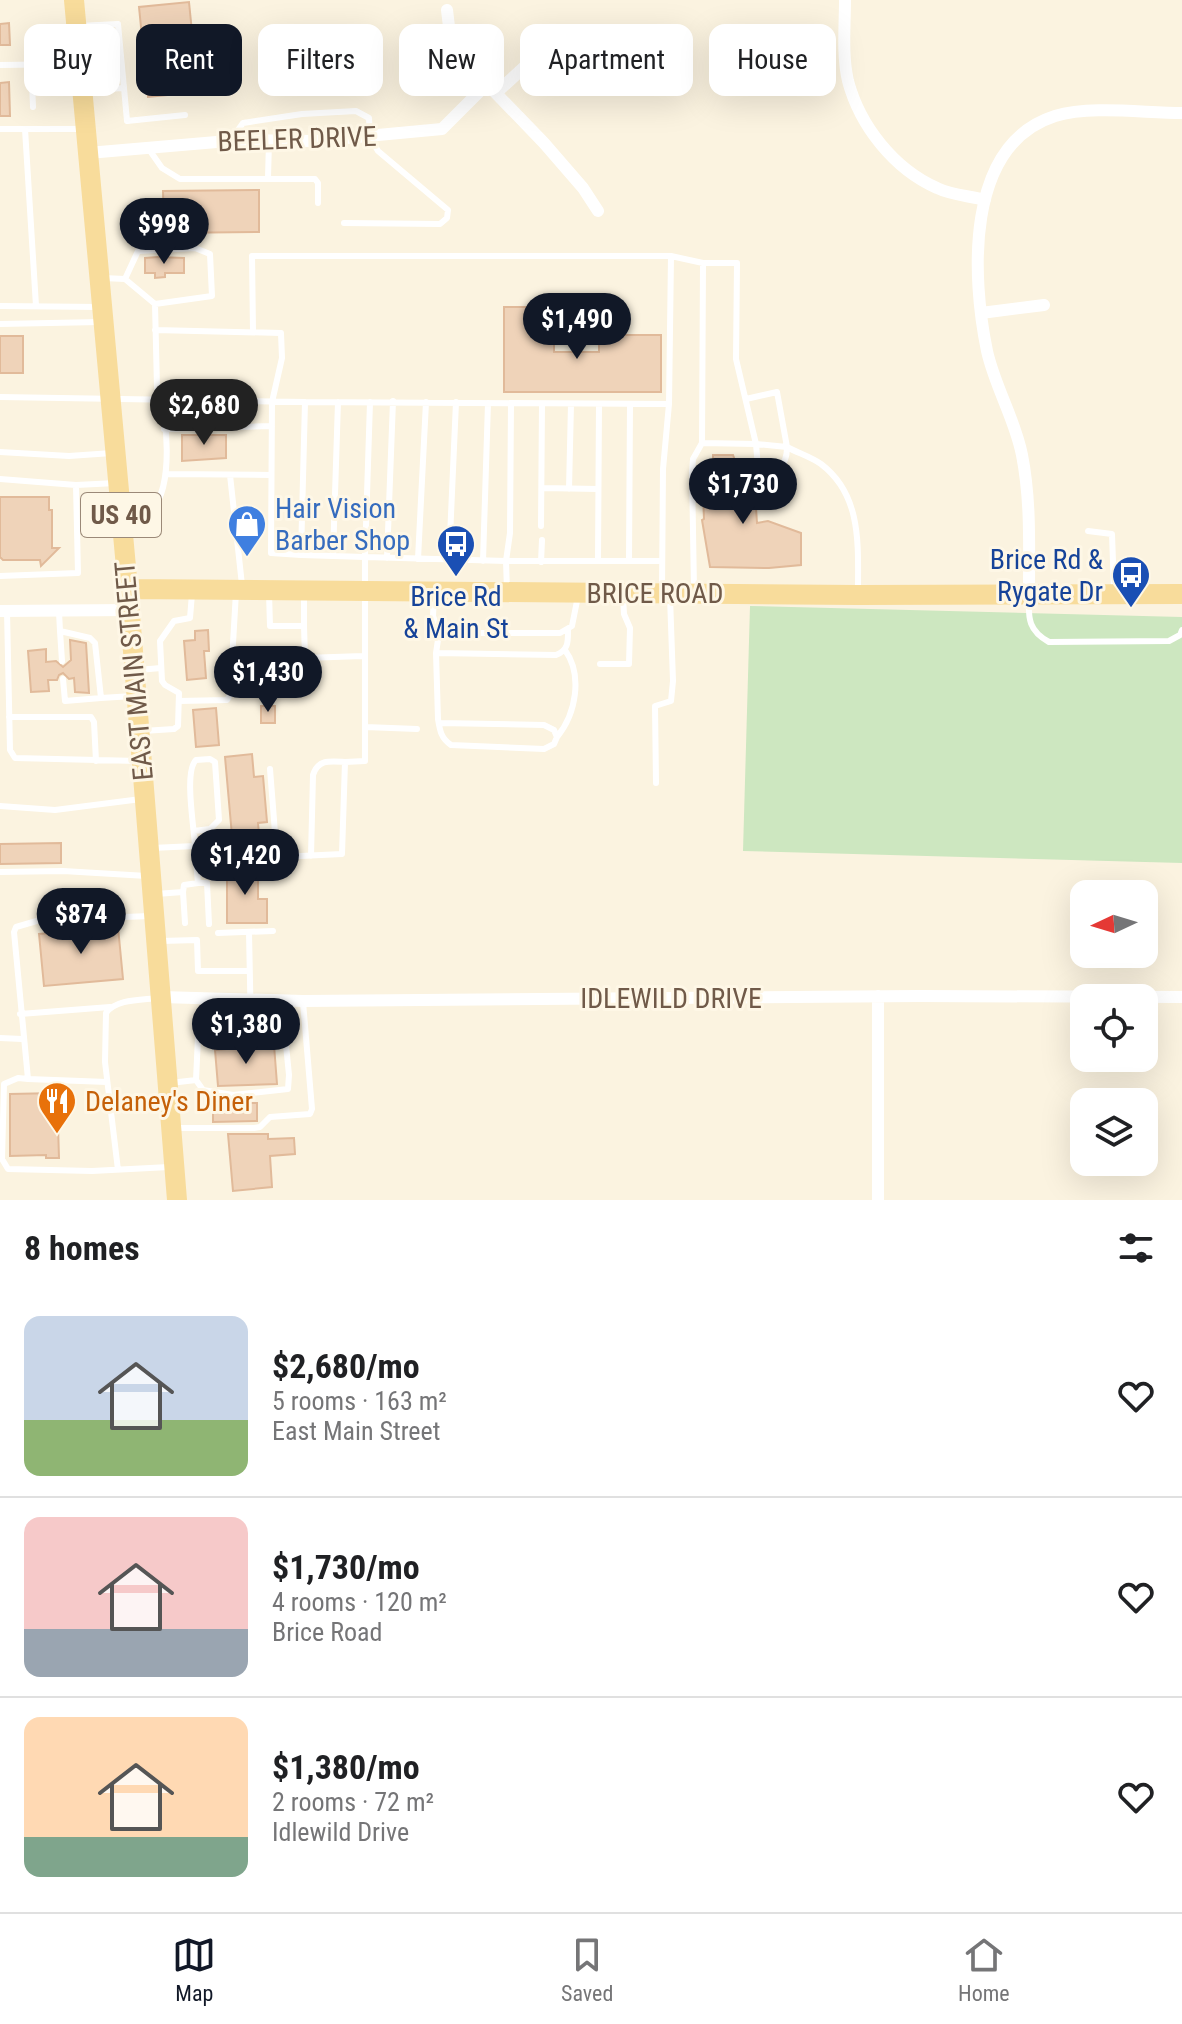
<!DOCTYPE html>
<meta charset="utf-8">
<style>
:root{--surface:#fff;--page:#f6f6f6;--text:#202124;--muted:#757577;--line:#e0e0e0;--accent:#111827}
body{margin:0;font-family:"Roboto Condensed",sans-serif;background:var(--page);color:var(--text);height:100vh;display:flex;flex-direction:column;font-size:30px;white-space:nowrap}
*{box-sizing:border-box;margin:0}
p{font-size:26px;color:var(--muted)}
.icon{flex:none;width:44px;height:44px;fill:none;stroke:currentColor;stroke-width:2;stroke-linecap:round;stroke-linejoin:round}
.map{position:relative;height:1200px;overflow:hidden}
.details{display:flex;flex-direction:column;background:var(--surface);flex:1}
.details>*{flex:none}
.top-card{position:absolute;left:24px;top:24px;width:1134px;height:72px;display:flex;gap:16px}
.needle{width:52px;rotate:266deg}
.controls{position:absolute;left:1070px;top:880px;display:grid;gap:16px}
.controls a{display:grid;place-items:center;width:88px;height:88px;border-radius:16px;background:var(--surface);box-shadow:0 8px 32px #0002;font-size:40px}
.price{position:absolute;translate:-50% -68px;padding:0 18px;border-radius:28px;background:var(--accent);color:#fff;font-size:26px;line-height:52px;filter:drop-shadow(0 2px 4px #0008)}
.price::after{content:'';position:absolute;left:50%;top:48px;width:24px;height:18px;margin-left:-12px;background:inherit;clip-path:polygon(0 0,100% 0,50% 100%)}
.price.current{background:#222;color:#fff}
ul{padding:0;list-style:none}
li{display:flex;align-items:center;gap:24px;height:200px;padding:0 24px}
li+li{border-top:2px solid var(--line)}
li span{display:grid;place-items:center;flex:none;width:224px;height:160px;border-radius:16px;color:#555}
li>.icon{margin-inline-start:auto}
span .icon{width:96px;height:96px;fill:#fffc;stroke-width:1}
li b{font-size:34px}
h2{display:flex;justify-content:space-between;align-items:center;height:96px;padding:0 24px;font-size:34px}
.tag{padding:0 28px;border-radius:16px;background:var(--surface);box-shadow:0 8px 32px #0002;font-size:28px;line-height:72px}
.tag.current{background:var(--accent);color:#fff}
.tabs{display:flex;justify-content:space-around;align-items:center;height:112px;border-top:2px solid var(--line);background:var(--surface);font-size:22px;color:var(--muted)}
.tabs a{display:grid;justify-items:center;gap:4px}
.tabs .current{color:var(--accent)}
.map>svg:first-child{display:block}
.green{fill:#cde7c0}
.building{fill:#efd3b9;stroke:#e1ba9a;stroke-width:2}
.lines{fill:none;stroke-linecap:round;stroke-linejoin:round}
.lane{stroke:#fff;stroke-width:6}
.street{stroke:#fff;stroke-width:12}
.primary{stroke:#f8dc9b;stroke-width:20}
.labels{text-anchor:middle;dominant-baseline:central;stroke-width:6;stroke-linejoin:round;paint-order:stroke}
.shield{fill:#fef7e6;stroke:#9b8978;stroke-width:2}
.shield-label{font-size:26px;font-weight:bold;fill:#705a49}
.street-label{font-size:28px;fill:#705a49;stroke:#fef7e6}
.shop-label{font-size:28px;fill:#366cbe;stroke:#fef7e6;text-anchor:start}
.transit-label{font-size:28px;fill:#164399;stroke:#fef7e6;text-anchor:end}
.food-label{font-size:28px;fill:#c56008;stroke:#fef7e6;text-anchor:start}
</style>
<div class="map">
<svg width="1182" height="1200" viewBox="0 0 1182 1200">
<rect width="100%" height="100%" fill="#fbf3e0"/>
<path class="green" d="M750 606 1182 617V863L743 851Z"/>
<path class="building" d="M189 2 198 92 148 97 139 7Z
M9 23 10 45H0V24Z
M9 82 10 116H0V83Z
M259 190V232L164 233 163 191Z
M158 257 184 258V273H165V277L155 278V273H145V258Z
M504 307H531V333H554V352H599V335H661V392H504Z
M0 336H23V373H0Z
M182 435H226V458L182 461Z
M713 455H733L746 491 755 492 757 523 768 521 801 533V565L769 568 710 567 702 520 704 519 703 494 713 495Z
M0 497H49V510H52V548H59L41 566 40 560H3L0 557Z
M208 630 209 651H204L206 678 187 680 184 641 195 640V631Z
M70 640 86 643 89 693 75 692 74 678 69 679 63 673 59 675 57 680H48L49 691 31 692 28 651 46 649V662L56 661 63 667 71 660Z
M261 706H275V723H261Z
M216 708 219 745 196 747 193 710Z
M252 754 254 777 263 776 267 822 258 823 260 845 233 847 225 757Z
M61 843V863L0 864V844Z
M227 867H258V899H267V923H227Z
M118 927 123 979 44 986 39 934Z
M274 1045 277 1084 218 1086 215 1050Z
M57 1093 59 1158H46V1155L10 1156V1094Z
M213 1103H257V1121L213 1122Z
M228 1134H268V1139L294 1138 295 1154 270 1156 272 1187 233 1191Z"/>
<g class="lines">
<path class="lane" d="M79 26 118 24 124 88 86 90
M30 33 33 107
M0 65 76 64
M124 88 127 121 185 115
M0 129H80
M25 129 36 306
M240 140 238 130 243 123 302 114 356 111 369 118 370 137 378 151 448 210 447 218 440 224 344 223
M148 148 162 168 180 179H315L318 183V203
M268 178 269 141
M103 278 125 279 155 304 157 388C168 411 174 492 151 509 144 514 135 514 127 515
M125 279 138 251 195 248 210 254 212 296 155 304
M0 306 100 307
M0 324 100 322
M155 330 281 333 282 358 272 402 271 553 301 555
M253 332 252 256H671
M0 397 305 402 669 404 663 469 662 590
M746 399 777 392 787 447C798 453 811 457 821 464 862 495 858 545 858 591
M305 402 301 555 365 557 370 402
M669 404 671 256 703 263H737L736 359 756 444 702 443
M164 429 272 426
M756 444 787 447C787 466 776 477 758 467Z
M0 452 69 456 112 453
M167 474 271 475
M230 475 242 585
M0 479 76 485 116 483
M542 488 598 489
M569 489 571 404
M541 526 542 404
M1088 531 1112 534 1114 590
M333 556 338 402
M387 558 393 401
M418 559 426 402
M449 560 456 402
M483 561 488 403
M598 561 599 404
M629 561 630 404
M541 562 542 540
M0 576 78 573 76 485
M694 589 692 472 693 459 702 443 703 263
M507 590 506 561H662
M269 593 270 626H304L305 658 363 656
M304 593V626
M434 595 433 616 439 633H560L572 626 578 596
M1029 598C1028 619 1029 631 1049 642L1169 641 1180 635 1182 630
M7 611 10 750 15 758 138 761
M59 612 60 631 90 638 95 643 101 698 133 696
M60 631 62 661
M436 653 556 655C569 650 568 641 568 629
M600 664H629L630 628 624 614 623 597
M138 670 161 668
M63 679 65 701 101 698
M179 701 227 700 230 695 236 592
M9 717H91L94 722 96 761
M439 723 544 725 554 730 557 737 554 744 544 749 451 745C441 738 440 731 438 719L436 653 439 633
M365 727 417 729
M143 731 174 729 178 726 179 693 165 685 162 681 160 641 174 621 190 618 192 594
M557 737C576 714 583 675 565 650
M270 769 277 858
M656 783 655 706 671 701 673 681 670 597
M0 806 55 810 141 799
M194 831 210 829 219 820 215 762 210 759 196 760C184 771 194 827 195 846
M152 848 195 846 196 861 342 854 345 762 365 761V557L506 561 510 533 511 403
M311 856 313 775C318 759 330 761 345 762
M196 861 198 883H207L209 924
M0 872 63 871 147 876
M183 892 185 923
M156 894 183 892 184 885 198 883
M151 916 40 920 16 927 14 932 28 1079 18 1078 4 1084 2 1159 8 1169 92 1171 169 1167
M218 933 273 931
M161 941 197 940 198 971H249
M20 1014 110 1007
M0 1038 22 1039
M28 1079 107 1082
M196 1080 198 1037 251 1031
M170 1083 196 1080 203 1090 233 1095 288 1089 289 1075 285 1035H261L251 1031 249 932
M175 1128H254L260 1127 270 1117 310 1114 312 1109 303 1002
M118 1170 105 1062 106 1013C116 999 141 1000 157 998"/>
<path class="street" d="M845 0C845 26 842 55 848 81 860 126 894 169 937 188 951 195 970 196 985 200
M447 10 450 35 459 55 544 143 583 188 598 211
M496 93 544 49
M88 153 240 140 314 141 442 129 487 84
M981 313 1044 305
M1029 594C1029 547 1031 501 1022 455 1015 419 995 387 987 351 972 278 964 145 1055 116 1092 105 1143 113 1182 113
M0 611 130 610
M161 997 303 1001 919 996 1182 997
M878 1200V996"/>
<path class="primary" d="M74 0 128 589 177 1200
M128 589 858 595 1182 594"/>
</g>
<defs>
<symbol id="shop-pin" viewBox="-11 -11 22 30"><path d="M0 17L-7.5 6A9.5 9.5 0 1 1 7.5 6Z" fill="#3f7fe0" stroke="#fef7e6"/><path d="M-5-2.5h2.3a2.7 3.5 0 0 1 5.4 0H5L5.5 6h-11ZM-1.5-2.5h3a1.5 2.3 0 0 0-3 0Z" fill="#fff"/></symbol>
<symbol id="bus-pin" viewBox="-11 -11 22 30"><path d="M0 17L-7.5 6A9.5 9.5 0 1 1 7.5 6Z" fill="#1a4fb4" stroke="#fef7e6"/><path d="M-5-6H5V4H4V6H2V4H-2V6H-4V4H-5ZM-3.5-4V0h7V-4ZM-3.5 1.2v1.5H-2V1.2ZM2 1.2v1.5H3.5V1.2Z" fill="#fff"/></symbol>
<symbol id="restaurant-pin" viewBox="-11 -11 22 30"><path d="M0 17L-7.5 6A9.5 9.5 0 1 1 7.5 6Z" fill="#e8710a" stroke="#fef7e6"/><path d="M-5-6h1v4h1v-4h1v4h1v-4h1v5L-1.5 .5V6h-2V.5L-5-1ZM5-6V6H3V1.5H1.5Q1.5-4 5-6Z" fill="#fff"/></symbol>
</defs>
<g fill-rule="evenodd">
<use href="#shop-pin" x="225" y="502" width="44" height="60"/>
<use href="#bus-pin" x="434" y="522" width="44" height="60"/>
<use href="#bus-pin" x="1109" y="553" width="44" height="60"/>
<use href="#restaurant-pin" x="35" y="1079" width="44" height="60"/>
</g>
<g class="labels">
<rect class="shield" x="81" y="493" width="80" height="44" rx="6"/>
<g class="shield-label">
<text x="121" y="515">US 40</text>
</g>
<g class="street-label">
<text transform="translate(297 139) rotate(-2)">BEELER DRIVE</text>
<text x="655" y="593">BRICE ROAD</text>
<text transform="translate(134 671) rotate(-95)">EAST MAIN STREET</text>
<text x="671" y="998">IDLEWILD DRIVE</text>
</g>
<g class="shop-label">
<text x="275" y="508">Hair Vision<tspan x="275" dy="32">Barber Shop</tspan></text>
</g>
<g class="transit-label">
<text x="1103" y="559">Brice Rd &amp;<tspan x="1103" dy="32">Rygate Dr</tspan></text>
<text x="456" y="596" text-anchor="middle">Brice Rd<tspan x="456" dy="32">&amp; Main St</tspan></text>
</g>
<g class="food-label">
<text x="85" y="1101">Delaney's Diner</text>
</g>
</g>
</svg>
<div class="controls">
<a><svg class="needle" viewBox="-14 -14 28 28"><path d="M0-13l5 13h-10z" fill="#e53935"/><path d="M0 13l5-13h-10z" fill="#757577"/></svg></a>
<a><svg class="icon" aria-label="locate" viewBox="0 0 24 24"><circle cx="12" cy="12" r="6"/><path d="M12 2v4M12 18v4M2 12h4M18 12h4"/></svg></a>
<a><svg class="icon" aria-label="layers" viewBox="0 0 24 24"><path d="M12 4l9 5-9 5-9-5zM3 14l9 5 9-5"/></svg></a>
</div>
<b class="price" style="left:164px;top:266px">$998</b>
<b class="price" style="left:577px;top:361px">$1,490</b>
<b class="price current" style="left:204px;top:447px">$2,680</b>
<b class="price" style="left:743px;top:526px">$1,730</b>
<b class="price" style="left:268px;top:714px">$1,430</b>
<b class="price" style="left:245px;top:897px">$1,420</b>
<b class="price" style="left:81px;top:956px">$874</b>
<b class="price" style="left:246px;top:1066px">$1,380</b>
<div class="top-card">
<a class="tag">Buy</a>
<a class="tag current">Rent</a>
<a class="tag">Filters</a>
<a class="tag">New</a>
<a class="tag">Apartment</a>
<a class="tag">House</a>
</div>
</div>
<section class="details">
<h2>8 homes<svg class="icon" aria-label="filters" viewBox="0 0 24 24"><path d="M4 7h16M4 17h16"/><circle cx="9" cy="7" r="2"/><circle cx="15" cy="17" r="2"/></svg></h2>
<ul>
<li><span style="background:linear-gradient(#c9d6e8 65%,#8fb573 0)"><svg class="icon" aria-label="home" viewBox="0 0 24 24"><path d="M3 11l9-7 9 7M6 9v11h12V9"/></svg></span><div><b>$2,680/mo</b><p>5 rooms · 163 m²</p><p>East Main Street</p></div><svg class="icon" aria-label="heart" viewBox="0 0 24 24"><path d="M12 20l-8-8c-3-5 5-10 8-4 3-6 11-1 8 4z"/></svg></li>
<li><span style="background:linear-gradient(#f6c9c9 70%,#9aa5b1 0)"><svg class="icon" aria-label="home" viewBox="0 0 24 24"><path d="M3 11l9-7 9 7M6 9v11h12V9"/></svg></span><div><b>$1,730/mo</b><p>4 rooms · 120 m²</p><p>Brice Road</p></div><svg class="icon" aria-label="heart" viewBox="0 0 24 24"><path d="M12 20l-8-8c-3-5 5-10 8-4 3-6 11-1 8 4z"/></svg></li>
<li><span style="background:linear-gradient(#ffd9b3 75%,#7fa58c 0)"><svg class="icon" aria-label="home" viewBox="0 0 24 24"><path d="M3 11l9-7 9 7M6 9v11h12V9"/></svg></span><div><b>$1,380/mo</b><p>2 rooms · 72 m²</p><p>Idlewild Drive</p></div><svg class="icon" aria-label="heart" viewBox="0 0 24 24"><path d="M12 20l-8-8c-3-5 5-10 8-4 3-6 11-1 8 4z"/></svg></li>
</ul>
</section>
<nav class="tabs">
<a class="current"><svg class="icon" aria-label="map" viewBox="0 0 24 24"><path d="M3 6l6-2 6 2 6-2v14l-6 2-6-2-6 2zM9 4v14M15 6v14"/></svg>Map</a>
<a><svg class="icon" aria-label="saved" viewBox="0 0 24 24"><path d="M7 4h10v16l-5-4-5 4z"/></svg>Saved</a>
<a><svg class="icon" aria-label="home" viewBox="0 0 24 24"><path d="M3 11l9-7 9 7M6 9v11h12V9"/></svg>Home</a>
</nav>
